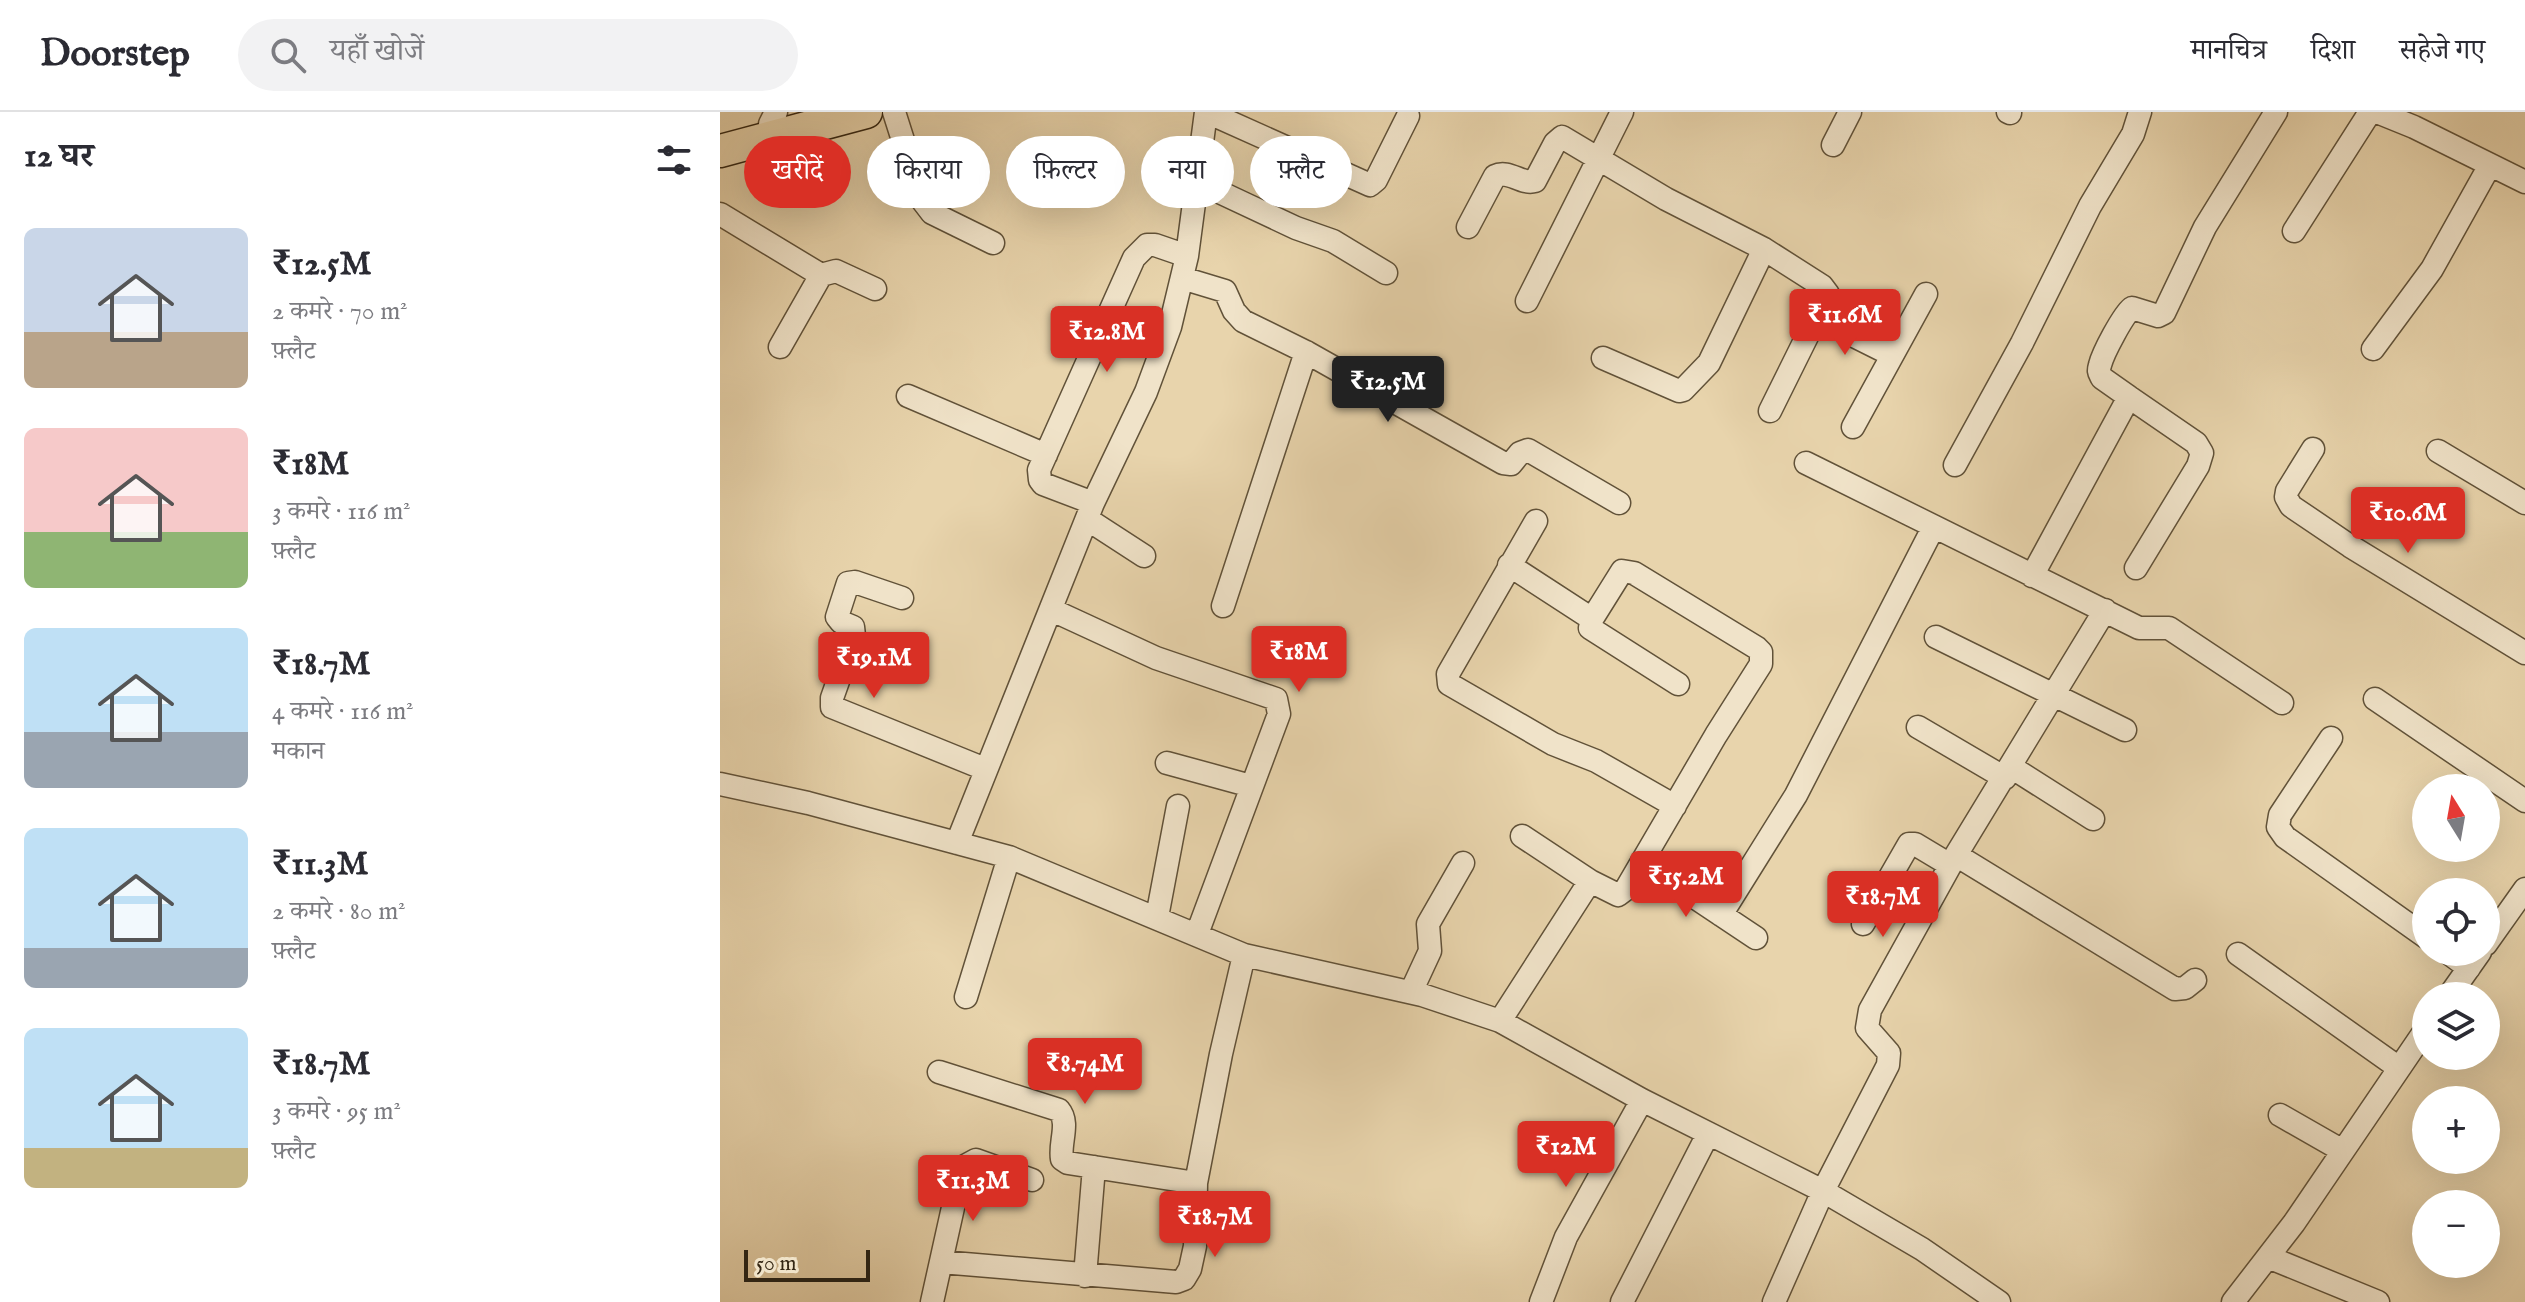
<!DOCTYPE html>
<html lang="hi">
<meta charset="utf-8">
<style>
:root{--surface:#fff;--page:#f2f2f3;--text:#2b2b33;--muted:#7c7c81;--line:#e1e1e2;--accent:#d93025}
body{margin:0;font-family:"IM FELL English","Noto Serif Devanagari",serif;background:var(--page);color:var(--text);height:100vh;display:flex;flex-direction:column;font-size:30px;white-space:nowrap}
*{box-sizing:border-box;margin:0}
p{font-size:26px;color:var(--muted)}
.icon{flex:none;width:44px;height:44px;fill:none;stroke:currentColor;stroke-width:2;stroke-linecap:round;stroke-linejoin:round}
.map{position:relative;flex:1;overflow:hidden}
.details{display:flex;flex-direction:column;background:var(--surface);width:720px}
.details>*{flex:none}
.top-card{position:absolute;left:24px;top:24px;width:760px;height:72px;display:flex;gap:16px}
.needle{width:52px;rotate:349deg}
.buttons{position:absolute;left:1692px;top:662px;display:grid;gap:16px}
.buttons a{display:grid;place-items:center;width:88px;height:88px;border-radius:50%;background:var(--surface);box-shadow:0 8px 32px #0002;font-size:40px}
.scale{position:absolute;left:24px;bottom:20px;width:126px;box-sizing:border-box;padding-left:8px;border:4px solid #342613;border-top:0;font-size:22px;line-height:28px;white-space:nowrap;color:#342613;-webkit-text-stroke:6px #f0e3c9;paint-order:stroke}
.price{position:absolute;translate:-50% -68px;padding:0 18px;border-radius:8px;background:var(--accent);color:#fff;font-size:26px;line-height:52px;filter:drop-shadow(0 2px 4px #0008)}
.price::after{content:'';position:absolute;left:50%;top:48px;width:24px;height:18px;margin-left:-12px;background:inherit;clip-path:polygon(0 0,100% 0,50% 100%)}
.price.on{background:#222;color:#fff}
ul{padding:0;list-style:none}
li{display:flex;align-items:center;gap:24px;height:200px;padding:0 24px}
li span{display:grid;place-items:center;flex:none;width:224px;height:160px;border-radius:12px;color:#555}
li>.icon{margin-inline-start:auto}
span .icon{width:96px;height:96px;fill:#fffc;stroke-width:1}
li b{font-size:34px}
h2{display:flex;justify-content:space-between;align-items:center;height:96px;padding:0 24px;font-size:34px}
.tag{padding:0 28px;border-radius:36px;background:var(--surface);box-shadow:0 8px 32px #0002;font-size:28px;line-height:72px}
.tag.on{background:var(--accent);color:#fff}
header{display:flex;align-items:center;gap:48px;box-sizing:border-box;height:112px;padding:0 40px;background:var(--surface);border-bottom:2px solid var(--line)}
header strong{font-size:38px}
nav{display:flex;gap:44px;margin-inline-start:auto;font-size:28px}
.search{width:560px;height:72px;background:var(--page);display:flex;align-items:center;gap:20px;box-sizing:border-box;padding:0 28px;border-radius:44px;color:var(--muted);font-size:30px}
main{display:flex;flex:1;min-height:0}
.map>svg:first-child{display:block}
.lines{fill:none;stroke-linecap:round;stroke-linejoin:round}
.minor-casing{stroke:#615239;stroke-width:25}
.highway-casing{stroke:#342613;stroke-width:35}
.minor{stroke:#f0e3c9;stroke-width:22}
.highway{stroke:#e8d4ac;stroke-width:32}
</style>
<header>
<strong>Doorstep</strong>
<div class="search"><svg class="icon" aria-label="search" viewBox="0 0 24 24"><circle cx="10" cy="10" r="6"/><path d="M15 15l6 6"/></svg>यहाँ खोजें</div>
<nav><a>मानचित्र</a><a>दिशा</a><a>सहेजे गए</a></nav>
</header>
<main>
<section class="details">
<h2>12 घर<svg class="icon" aria-label="filters" viewBox="0 0 24 24"><path d="M4 7h16M4 17h16"/><circle cx="9" cy="7" r="2"/><circle cx="15" cy="17" r="2"/></svg></h2>
<ul>
<li><span style="background:linear-gradient(#c9d6e8 65%,#b9a48a 0)"><svg class="icon" aria-label="home" viewBox="0 0 24 24"><path d="M3 11l9-7 9 7M6 9v11h12V9"/></svg></span><div><b>₹12.5M</b><p>2 कमरे · 70 m²</p><p>फ़्लैट</p></div></li>
<li><span style="background:linear-gradient(#f6c9c9 65%,#8fb573 0)"><svg class="icon" aria-label="home" viewBox="0 0 24 24"><path d="M3 11l9-7 9 7M6 9v11h12V9"/></svg></span><div><b>₹18M</b><p>3 कमरे · 116 m²</p><p>फ़्लैट</p></div></li>
<li><span style="background:linear-gradient(#bfe0f5 65%,#9aa5b1 0)"><svg class="icon" aria-label="home" viewBox="0 0 24 24"><path d="M3 11l9-7 9 7M6 9v11h12V9"/></svg></span><div><b>₹18.7M</b><p>4 कमरे · 116 m²</p><p>मकान</p></div></li>
<li><span style="background:linear-gradient(#bfe0f5 75%,#9aa5b1 0)"><svg class="icon" aria-label="home" viewBox="0 0 24 24"><path d="M3 11l9-7 9 7M6 9v11h12V9"/></svg></span><div><b>₹11.3M</b><p>2 कमरे · 80 m²</p><p>फ़्लैट</p></div></li>
<li><span style="background:linear-gradient(#bfe0f5 75%,#c2b280 0)"><svg class="icon" aria-label="home" viewBox="0 0 24 24"><path d="M3 11l9-7 9 7M6 9v11h12V9"/></svg></span><div><b>₹18.7M</b><p>3 कमरे · 95 m²</p><p>फ़्लैट</p></div></li>
</ul>
</section>
<div class="map">
<svg width="1805" height="1190" viewBox="0 0 1805 1190">
<rect width="100%" height="100%" fill="#e8d4ac"/>
<filter id="stains"><feTurbulence type="fractalNoise" baseFrequency=".0025" numOctaves="4"/><feColorMatrix values="0 0 0 0 .2 0 0 0 0 .09 0 0 0 0 .02 0 0 0 .5 -.17"/></filter>
<radialGradient id="worn" r=".72"><stop offset=".6" stop-color="#630" stop-opacity="0"/><stop offset="1" stop-color="#630" stop-opacity=".3"/></radialGradient>
<g class="lines">
<defs>
<path id="minor" d="M174 0 202 88 212 101 273 131
M487 0 650 73 656 68 688 4
M1288 0 1290 1
M1657 0 1694 15 1805 70
M52 25 50 12 56 0
M1113 33 1130 0
M476 69 576 116 613 129 666 161
M0 102 101 163 116 159 155 177
M748 115 775 64C789 57 801 73 815 69L835 31 842 25 946 87 1044 137 1102 174 1108 182 1050 299
M1574 119 1650 0
M462 166 505 179 514 199 523 209 586 240 783 351 791 352 800 341 808 338 899 391
M807 189 902 0
M1098 206 1172 243
M60 235 101 163
M1653 237 1712 157 1770 53
M883 246 959 279 963 278 989 251 1044 137
M188 284 326 343
M1409 285 1476 331 1482 341 1478 354 1416 456
M1133 315 1206 182
M1593 337 1567 379 1566 385 1571 394 1630 434 1805 541
M1718 339 1805 391
M1086 351 1419 516H1449L1562 591
M1235 353 1302 231 1370 94 1413 22 1420 0
M373 391 323 372 320 368 319 358 414 146 427 133H435L467 144
M367 407 424 444
M816 409 728 562 729 572 833 632 876 649 955 694
M789 453 872 507
M1312 464 1409 285 1382 266C1379 260 1378 260 1380 253 1383 241 1403 203 1412 196L1438 204 1444 201 1485 115 1556 0
M182 486 135 470 128 471 117 505 121 510 133 515 134 524 112 586V595L265 657
M503 494 586 240
M332 498 436 546 556 587 559 602 477 822
M1216 525 1405 618
M1655 587 1805 689
M1198 615 1285 666
M1611 626 1560 703 1558 715 1565 725 1706 825
M447 651 531 674
M1291 655 1373 707
M0 672 88 691 289 745 524 843 702 883 780 909 922 988 1103 1079 1202 1137 1279 1190
M802 724 870 769
M237 731 373 391 426 280 450 215 467 144 486 0
M1236 743 1455 877 1465 876 1475 868
M922 750 1036 826
M1001 803 1076 683 1213 416
M437 805 458 694
M1143 812 1189 732H1195L1230 753
M1766 832 1805 777
M1727 840 1749 856
M1518 842 1679 956
M691 880 710 839 708 812 743 751
M1729 884 1760 840
M246 885 289 745
M780 909 870 769 898 783 906 777 996 623 1041 552V540L1037 536 914 461 902 459 872 507 870 516 958 572
M219 960 339 998C350 1011 339 1031 342 1047L348 1051 476 1071
M1560 1003 1623 1039
M1548 1145 1658 1190
M221 1150 456 1170 464 1167 470 1157 475 1134 476 1071 501 942 524 843
M365 1164 374 1055
M212 1190 240 1064 245 1054 256 1048 312 1068
M821 1190 846 1125 922 988
M902 1190 988 1022
M1054 1190 1103 1079 1168 953 1169 941 1147 916 1150 898 1236 743 1385 498
M1513 1190 1574 1111 1706 917"/>
<path id="highway" d="M0 39 146 0"/>
</defs>
<use href="#minor" class="minor-casing"/>
<use href="#highway" class="highway-casing"/>
<use href="#minor" class="minor"/>
<use href="#highway" class="highway"/>
</g>
<rect width="100%" height="100%" filter="url(#stains)"/>
<rect width="100%" height="100%" fill="url(#worn)"/>
</svg>
<div class="buttons">
<a><svg class="needle" viewBox="-14 -14 28 28"><path d="M0-13l5 13h-10z" fill="#e53935"/><path d="M0 13l5-13h-10z" fill="#7c7c81"/></svg></a>
<a><svg class="icon" aria-label="locate" viewBox="0 0 24 24"><circle cx="12" cy="12" r="6"/><path d="M12 2v4M12 18v4M2 12h4M18 12h4"/></svg></a>
<a><svg class="icon" aria-label="layers" viewBox="0 0 24 24"><path d="M12 4l9 5-9 5-9-5zM3 14l9 5 9-5"/></svg></a>
<a>+</a>
<a>−</a>
</div>
<div class="scale">50 m</div>
<b class="price" style="left:1125px;top:245px">₹11.6M</b>
<b class="price" style="left:387px;top:262px">₹12.8M</b>
<b class="price on" style="left:668px;top:312px">₹12.5M</b>
<b class="price" style="left:1688px;top:443px">₹10.6M</b>
<b class="price" style="left:579px;top:582px">₹18M</b>
<b class="price" style="left:154px;top:588px">₹19.1M</b>
<b class="price" style="left:966px;top:807px">₹15.2M</b>
<b class="price" style="left:1163px;top:827px">₹18.7M</b>
<b class="price" style="left:365px;top:994px">₹8.74M</b>
<b class="price" style="left:846px;top:1077px">₹12M</b>
<b class="price" style="left:253px;top:1111px">₹11.3M</b>
<b class="price" style="left:495px;top:1147px">₹18.7M</b>
<div class="top-card">
<a class="tag on">खरीदें</a>
<a class="tag">किराया</a>
<a class="tag">फ़िल्टर</a>
<a class="tag">नया</a>
<a class="tag">फ़्लैट</a>
</div>
</div>
</main>
